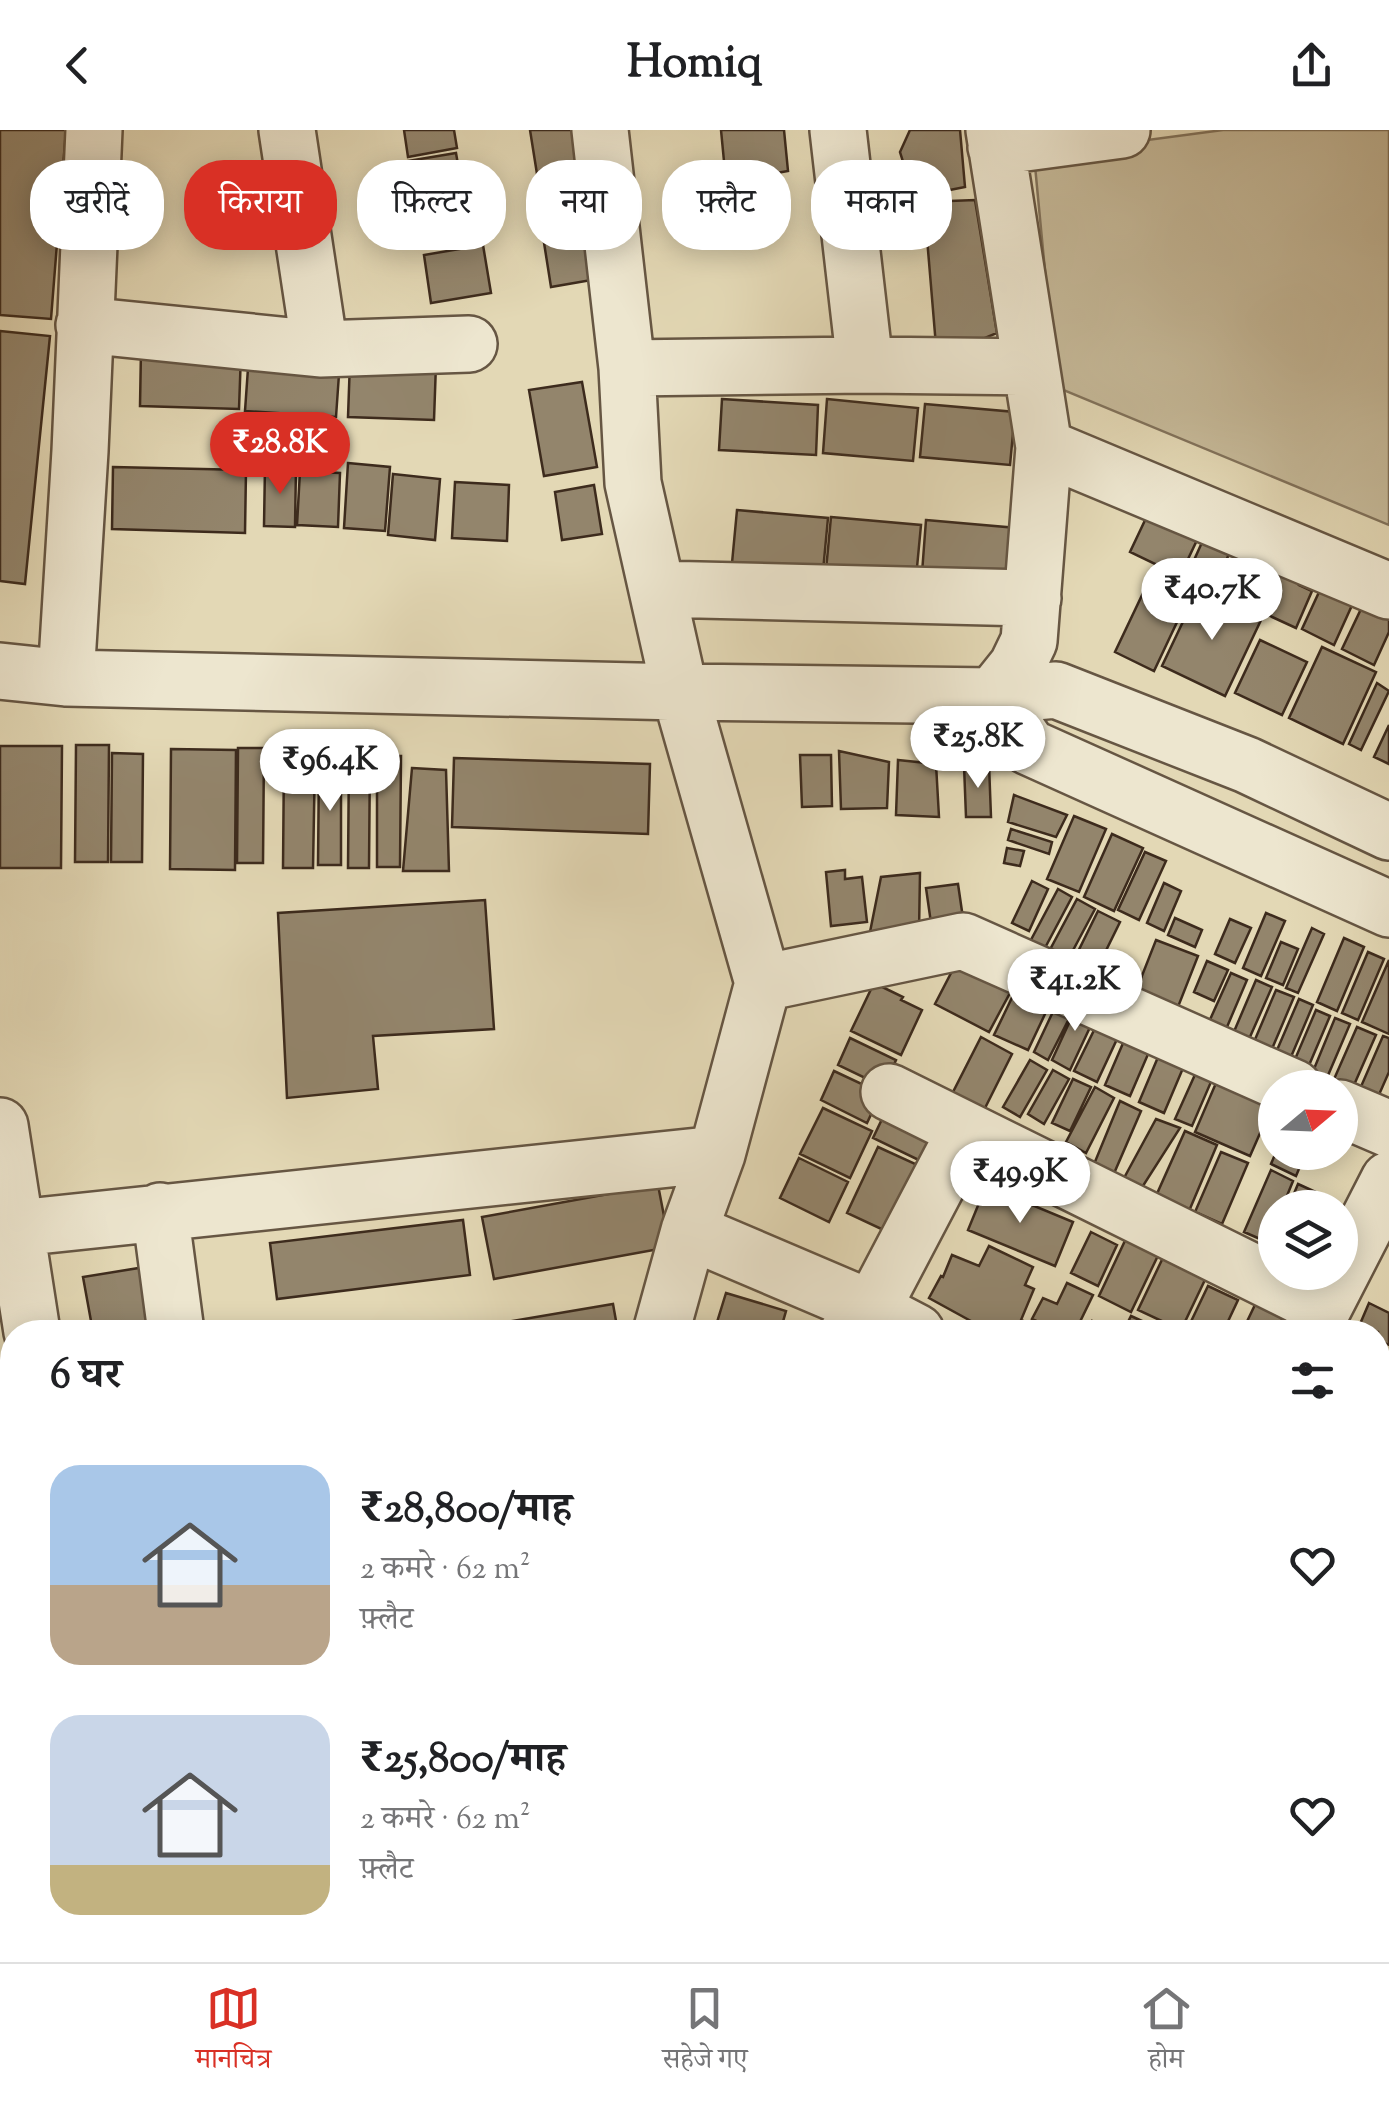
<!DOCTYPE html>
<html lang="hi">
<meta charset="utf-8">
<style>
:root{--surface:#fff;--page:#f2f2f2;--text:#202124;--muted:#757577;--line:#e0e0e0;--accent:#d93025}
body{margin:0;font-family:"Sorts Mill Goudy","Noto Serif Devanagari",serif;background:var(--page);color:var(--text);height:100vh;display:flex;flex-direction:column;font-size:38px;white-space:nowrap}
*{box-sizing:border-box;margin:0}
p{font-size:32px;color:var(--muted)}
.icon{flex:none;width:55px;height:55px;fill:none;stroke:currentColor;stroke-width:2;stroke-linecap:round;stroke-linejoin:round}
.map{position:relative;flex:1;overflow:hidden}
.drawer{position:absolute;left:0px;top:1190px;width:1390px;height:642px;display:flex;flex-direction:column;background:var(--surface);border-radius:40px 40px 0 0;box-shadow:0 5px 25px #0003}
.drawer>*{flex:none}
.banner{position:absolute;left:30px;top:30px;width:1330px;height:90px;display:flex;gap:20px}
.needle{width:65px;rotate:71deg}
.controls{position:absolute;left:1258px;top:940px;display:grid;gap:20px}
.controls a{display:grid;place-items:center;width:100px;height:100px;border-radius:50%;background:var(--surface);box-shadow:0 5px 25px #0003;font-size:50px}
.price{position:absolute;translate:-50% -85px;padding:0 22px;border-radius:35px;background:#fff;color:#222;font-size:32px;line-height:65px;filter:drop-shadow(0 2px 5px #0008)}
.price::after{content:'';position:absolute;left:50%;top:60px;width:30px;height:22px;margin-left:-15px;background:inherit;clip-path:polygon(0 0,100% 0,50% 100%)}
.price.on{background:var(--accent);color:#fff}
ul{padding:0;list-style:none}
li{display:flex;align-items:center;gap:30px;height:250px;padding:0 50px}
li span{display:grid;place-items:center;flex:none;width:280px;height:200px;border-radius:30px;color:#555}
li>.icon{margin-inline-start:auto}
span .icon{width:120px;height:120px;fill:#fffc;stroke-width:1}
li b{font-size:42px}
h2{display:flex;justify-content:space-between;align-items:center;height:120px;padding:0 50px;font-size:42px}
.pill{padding:0 35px;border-radius:40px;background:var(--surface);box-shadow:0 5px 25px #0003;font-size:35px;line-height:90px}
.pill.on{background:var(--accent);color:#fff}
header{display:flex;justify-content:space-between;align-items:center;height:130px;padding:0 50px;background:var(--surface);font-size:45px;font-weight:700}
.dock{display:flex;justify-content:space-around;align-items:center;height:140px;border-top:2px solid var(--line);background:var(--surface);font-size:28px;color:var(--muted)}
.dock a{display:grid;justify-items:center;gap:5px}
.dock .on{color:var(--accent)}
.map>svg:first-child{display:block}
.green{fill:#c7bb9b;stroke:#82735c;stroke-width:2.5}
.building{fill:#93856c;stroke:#3d2b1d;stroke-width:2.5}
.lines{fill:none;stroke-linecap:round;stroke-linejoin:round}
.minor-casing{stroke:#665643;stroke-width:60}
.minor{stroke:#ede6cf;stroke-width:55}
</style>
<header><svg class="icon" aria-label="back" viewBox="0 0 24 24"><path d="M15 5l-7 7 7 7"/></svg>Homiq<svg class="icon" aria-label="share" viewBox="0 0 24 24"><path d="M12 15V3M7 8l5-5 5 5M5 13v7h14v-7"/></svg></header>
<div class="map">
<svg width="1389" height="1832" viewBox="0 0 1389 1832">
<rect width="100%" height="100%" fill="#e3d8b5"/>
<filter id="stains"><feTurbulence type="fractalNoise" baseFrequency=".002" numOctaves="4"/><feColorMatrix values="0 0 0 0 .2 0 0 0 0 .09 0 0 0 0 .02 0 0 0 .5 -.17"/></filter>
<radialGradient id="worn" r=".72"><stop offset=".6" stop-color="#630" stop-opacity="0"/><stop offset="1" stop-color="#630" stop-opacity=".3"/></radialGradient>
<path class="green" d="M1223 0H1389V395L1056 257 1034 25Z"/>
<path class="building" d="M0 0H66L51 189 0 185Z
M404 0H454L457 18 408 27Z
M530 0H581L591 61 541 69Z
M721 0H784L788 41 726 52Z
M910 0H960L965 57 914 67 900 22Z
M456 23 470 105 422 113 408 31Z
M975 70 997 203 937 228 924 72Z
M589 73 603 148 551 157 539 81Z
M483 115 491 163 431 173 424 125Z
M0 201 50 206 25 454 0 451Z
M141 220 241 223 239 279 140 276Z
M249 224 340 230 336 287 245 281Z
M350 231 436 234 434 290 348 287Z
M582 252 597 337 544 346 529 260Z
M722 269 818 275 816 325 719 320Z
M827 269 918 278 913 331 823 323Z
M925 274 1015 282 1010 335 920 327Z
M348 333 390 337 385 401 344 398Z
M265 336 296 337 295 397 264 396Z
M113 337 246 340 245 403 112 399Z
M300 341 340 343 338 397 297 395Z
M393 344 440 349 435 410 388 405Z
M455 352 509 355 507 411 452 408Z
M594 355 602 404 562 410 555 362Z
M1156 367 1206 391 1180 446 1130 422Z
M737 380 828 388 823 441 732 433Z
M831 387 921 395 916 448 826 440Z
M1213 388 1240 401 1212 460 1186 448Z
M926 390 1017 398 1012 451 922 443Z
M1250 408 1269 416 1242 475 1223 466Z
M1281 428 1305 440 1299 455 1312 461 1296 498 1257 480Z
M1154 440 1193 458 1154 541 1115 522Z
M1326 447 1358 462 1334 515 1302 499Z
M1371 458 1389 466V502L1374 535 1342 519Z
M1198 460 1261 490 1225 566 1162 536Z
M1260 510 1307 532 1282 585 1235 563Z
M1322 517 1376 542 1343 614 1289 588Z
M1377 553 1389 561 1361 620 1349 614Z
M1389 595V634L1374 627Z
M76 615H109L108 732H75Z
M0 616H62L61 738H0Z
M238 618H264L263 733H237Z
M171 619 236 620 235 740 170 739Z
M839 621 889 632 887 678 841 679Z
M112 623 143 624 142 732H111Z
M349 624H370L369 738H348Z
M800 625H831L832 676 802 677Z
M284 626 315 627 313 738H283Z
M377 626H401L400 737H377Z
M454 628 650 634 648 704 452 697Z
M898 630 936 634 939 687 896 685Z
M319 632 341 633V735H318Z
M989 634 991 687H966L964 635Z
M412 638 446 640 449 741H403Z
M1014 665 1067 685 1056 707 1008 692Z
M1074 686 1106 699 1079 762 1047 749Z
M1011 699 1052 712 1049 724 1008 710Z
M1112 704 1143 718 1114 781 1084 767Z
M1007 718 1024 721 1020 736 1004 733Z
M1145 722 1166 731 1139 790 1118 780Z
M845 740V749L862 747 867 792 831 796 826 742Z
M920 743 919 802H870L881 747Z
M1032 751 1048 759 1029 801 1012 793Z
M1164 753 1181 761 1164 801 1147 793Z
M958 754 964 795 932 800 926 758Z
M1058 759 1072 767 1038 831 1024 823Z
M1077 769 1095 779 1063 839 1045 829Z
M485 770 494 899 373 906 378 959 287 968 278 783Z
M1098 781 1120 792 1092 849 1070 838Z
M1266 783 1285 791 1261 846 1243 838Z
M1175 788 1202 800 1195 817 1168 805Z
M1230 789 1251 798 1235 833 1215 824Z
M1312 798 1324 804 1298 863 1286 858Z
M1344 808 1364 817 1337 881 1317 872Z
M1156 810 1198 826 1176 882 1134 866Z
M1281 812 1298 819 1283 855 1266 848Z
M963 820 1018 848 989 902 935 874Z
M1368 822 1384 829 1358 890 1342 883Z
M1389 830V904L1362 892Z
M1207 831 1228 840 1214 871 1194 862Z
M1231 843 1247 850 1221 911 1204 903Z
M1256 850 1272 857 1242 925 1227 918Z
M1020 851 1054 865 1028 920 994 905Z
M874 853 903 867 901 870 922 880 901 925 851 901Z
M1276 860 1294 867 1266 933 1248 926Z
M1080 869 1099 878 1070 940 1052 930Z
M1299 869 1313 875 1285 941 1271 934Z
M1058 871 1074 879 1048 930 1034 922Z
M1316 880 1330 886 1304 947 1290 941Z
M1102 884 1124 894 1097 952 1074 941Z
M1335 888 1350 894 1323 957 1309 951Z
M1130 897 1155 908 1130 966 1105 955Z
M1357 897 1376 905 1350 964 1331 956Z
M1383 906 1389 908V942L1374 976 1356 968Z
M981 907 1012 924 984 980 952 964Z
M850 908 896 930 884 957 838 935Z
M1164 913 1189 924 1164 983 1139 972Z
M1030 930 1047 940 1020 987 1003 977Z
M1198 938 1214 945 1192 996 1175 989Z
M1222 939 1275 969 1250 1026 1195 1002Z
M1053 940 1069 949 1044 994 1028 984Z
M834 941 881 963 867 993 821 970Z
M1073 949 1091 957 1070 1001 1052 993Z
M1095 957 1114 968 1086 1023 1066 1012Z
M1120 971 1141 981 1112 1048 1092 1039Z
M823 978 872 1001 850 1048 800 1024Z
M884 985 938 1011 927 1034 873 1008Z
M1156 989 1180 998 1141 1059 1124 1048Z
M1185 1001 1217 1015 1189 1081 1156 1066Z
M878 1017 922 1037 890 1103 847 1083Z
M1221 1022 1248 1033 1222 1094 1195 1082Z
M1276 1022H1306L1296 1046 1271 1034Z
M799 1028 848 1052 829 1092 780 1068Z
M1271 1040 1293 1051 1282 1078H1275V1093L1267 1112 1244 1102Z
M1298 1054 1331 1069 1328 1078H1288Z
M658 1055 670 1117 494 1149 482 1087Z
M986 1056 1073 1092 1055 1136 968 1100Z
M463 1090 470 1145 277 1169 270 1113Z
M1131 1098 1164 1113 1131 1182 1099 1166Z
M1091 1102 1117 1115 1098 1156 1071 1143Z
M1170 1113 1213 1133 1181 1200 1138 1180Z
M989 1116 1033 1137 1025 1155 1034 1159 1021 1190 1032 1195 1028 1202H991L929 1168 941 1146 943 1147 952 1125 979 1136Z
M145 1137 157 1202H93L83 1147Z
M1067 1153 1093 1165 1075 1202H1060L1032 1189 1043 1168 1057 1174Z
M1208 1156 1238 1170 1223 1202H1186Z
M1264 1156 1292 1169 1276 1202H1242Z
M726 1163 786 1181 780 1202H714Z
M1369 1173 1389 1183V1215L1378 1210V1202L1357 1201Z
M613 1174 618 1202H447Z
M1131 1186 1166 1202H1123Z
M1092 1191 1115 1202H1087Z
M1378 1266 1389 1271 1378 1301Z
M1385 1332 1389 1333V1369L1378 1364V1349Z
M12 1409V1520L0 1523V1411Z
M1381 1530 1389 1534V1577L1378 1572V1539Z
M1378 1576 1389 1582V1631L1378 1626Z
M1378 1638 1389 1642V1676L1378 1672Z
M12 1665V1719L0 1720V1667Z
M1378 1679 1389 1685V1725L1378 1720Z
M1381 1778 1389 1782V1812L1386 1819 1378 1814V1784Z
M12 1780V1820H67L0 1832V1783Z
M178 1820H248L250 1832H180Z
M277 1820H361L363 1832H279Z
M765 1820H858L861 1832H768Z
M1013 1820 1029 1827 1032 1820H1050L1044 1832H1007Z
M1261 1820H1300L1322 1831 1285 1832Z
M1338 1820H1368L1389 1830V1832H1333Z"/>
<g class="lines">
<defs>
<path id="minor" d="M600 0 627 238 633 353 680 562 763 853 717 1024 689 1101 661 1202
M996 17 1122 0
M84 195 320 219 287 0
M320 219 469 214
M865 235 1031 237
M627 238 865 235 838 0
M1044 317 1389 461
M657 459 1033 468
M0 541 66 548 680 562 993 566 1056 560 1247 635 1389 702
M66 548 80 321 94 0
M993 566 1017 536 1029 511 1044 317 994 0
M993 566 1029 617 1389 779
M763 853 963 811 1294 958
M889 962 1323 1177
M1340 978 1389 999
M0 996 32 1202
M160 1081 176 1202
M0 1100 717 1024
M689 1101 872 1179 916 1202
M848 1202 872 1179 966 1000
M1311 1202 1389 1050
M0 1382 12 1381
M1378 1437 1389 1442
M1378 1504 1389 1482
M0 1620 12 1619
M142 1820 144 1832
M257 1820 259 1832
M394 1820 396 1832
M685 1820 688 1832
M930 1832 931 1820
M1205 1832 1210 1820"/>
</defs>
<use href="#minor" class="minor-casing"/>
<use href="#minor" class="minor"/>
</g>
<rect width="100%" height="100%" filter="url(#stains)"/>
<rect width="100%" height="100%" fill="url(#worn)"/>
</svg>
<div class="controls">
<a><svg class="needle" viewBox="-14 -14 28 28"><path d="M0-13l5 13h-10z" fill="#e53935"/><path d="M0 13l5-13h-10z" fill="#757577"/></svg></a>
<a><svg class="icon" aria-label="layers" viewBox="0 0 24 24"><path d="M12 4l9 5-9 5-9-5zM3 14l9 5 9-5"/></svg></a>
</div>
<b class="price on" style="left:280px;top:367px">₹28.8K</b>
<b class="price" style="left:1212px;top:513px">₹40.7K</b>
<b class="price" style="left:978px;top:661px">₹25.8K</b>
<b class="price" style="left:330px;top:684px">₹96.4K</b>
<b class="price" style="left:1075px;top:904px">₹41.2K</b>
<b class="price" style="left:1020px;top:1096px">₹49.9K</b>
<div class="banner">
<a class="pill">खरीदें</a>
<a class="pill on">किराया</a>
<a class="pill">फ़िल्टर</a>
<a class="pill">नया</a>
<a class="pill">फ़्लैट</a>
<a class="pill">मकान</a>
</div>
<section class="drawer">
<h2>6 घर<svg class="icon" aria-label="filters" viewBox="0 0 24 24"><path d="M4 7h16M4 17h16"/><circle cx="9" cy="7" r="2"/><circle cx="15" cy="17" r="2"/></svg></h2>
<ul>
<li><span style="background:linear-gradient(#a9c7e8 60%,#b9a48a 0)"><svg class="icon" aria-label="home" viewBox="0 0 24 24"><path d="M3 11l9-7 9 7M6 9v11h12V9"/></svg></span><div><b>₹28,800/माह</b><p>2 कमरे · 62 m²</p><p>फ़्लैट</p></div><svg class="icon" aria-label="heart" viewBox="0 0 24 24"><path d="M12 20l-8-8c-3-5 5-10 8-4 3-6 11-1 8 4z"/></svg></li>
<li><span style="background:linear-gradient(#c9d6e8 75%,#c2b280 0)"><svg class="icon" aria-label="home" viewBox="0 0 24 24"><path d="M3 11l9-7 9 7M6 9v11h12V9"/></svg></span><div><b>₹25,800/माह</b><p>2 कमरे · 62 m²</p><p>फ़्लैट</p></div><svg class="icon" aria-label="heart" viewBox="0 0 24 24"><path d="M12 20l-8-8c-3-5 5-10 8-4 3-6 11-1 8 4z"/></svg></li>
</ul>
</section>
</div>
<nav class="dock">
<a class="on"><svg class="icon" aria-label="map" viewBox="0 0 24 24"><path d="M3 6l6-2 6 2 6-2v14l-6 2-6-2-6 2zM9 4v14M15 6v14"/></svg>मानचित्र</a>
<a><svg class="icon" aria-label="saved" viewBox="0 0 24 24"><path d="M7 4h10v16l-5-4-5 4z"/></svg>सहेजे गए</a>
<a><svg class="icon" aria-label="home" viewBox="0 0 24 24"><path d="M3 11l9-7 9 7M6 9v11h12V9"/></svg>होम</a>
</nav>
